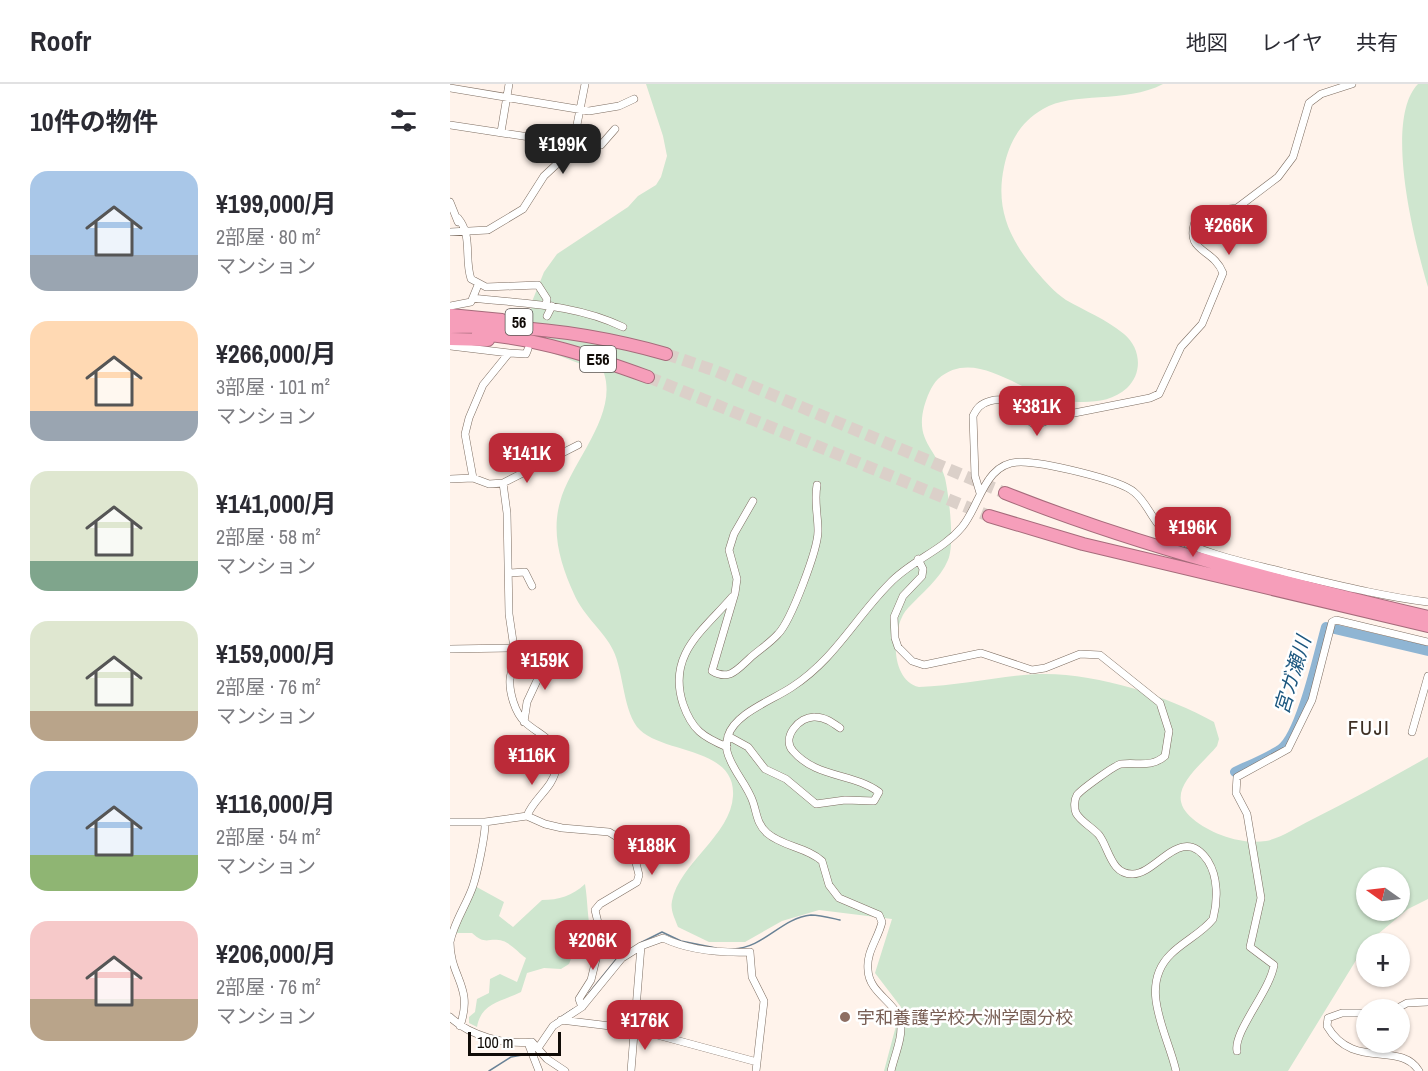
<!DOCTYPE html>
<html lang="ja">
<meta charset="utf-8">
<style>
:root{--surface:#fff;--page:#f2f2f3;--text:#2b2b33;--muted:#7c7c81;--line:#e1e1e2;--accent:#bb2a38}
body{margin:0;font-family:"Archivo Narrow","Noto Sans JP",sans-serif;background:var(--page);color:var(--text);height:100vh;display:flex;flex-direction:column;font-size:22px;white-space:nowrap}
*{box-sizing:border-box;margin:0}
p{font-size:20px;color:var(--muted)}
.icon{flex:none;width:33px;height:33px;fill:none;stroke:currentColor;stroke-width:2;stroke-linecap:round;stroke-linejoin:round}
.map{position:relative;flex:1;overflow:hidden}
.drawer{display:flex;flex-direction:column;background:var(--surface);width:450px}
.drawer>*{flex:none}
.needle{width:39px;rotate:284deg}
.fabs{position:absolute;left:906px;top:783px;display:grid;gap:12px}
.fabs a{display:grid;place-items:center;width:54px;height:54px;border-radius:50%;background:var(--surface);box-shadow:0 2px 4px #0004;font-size:30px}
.scale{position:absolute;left:18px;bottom:15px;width:93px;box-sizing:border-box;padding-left:6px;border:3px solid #100b07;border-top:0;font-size:16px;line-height:21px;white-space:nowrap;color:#100b07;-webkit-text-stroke:4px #fff;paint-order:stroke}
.price{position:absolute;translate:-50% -51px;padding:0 14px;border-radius:12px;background:var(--accent);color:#fff;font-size:20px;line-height:39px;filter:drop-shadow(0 2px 3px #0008)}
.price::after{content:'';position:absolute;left:50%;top:36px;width:18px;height:14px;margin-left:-9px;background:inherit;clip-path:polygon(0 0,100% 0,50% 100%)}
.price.selected{background:#222;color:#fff}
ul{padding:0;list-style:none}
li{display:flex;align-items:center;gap:18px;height:150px;padding:0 30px}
li span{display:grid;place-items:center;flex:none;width:168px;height:120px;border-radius:18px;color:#555}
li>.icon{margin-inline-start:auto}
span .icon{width:72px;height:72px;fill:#fffc;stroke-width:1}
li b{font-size:26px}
h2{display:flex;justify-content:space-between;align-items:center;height:72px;padding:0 30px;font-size:26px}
header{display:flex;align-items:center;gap:36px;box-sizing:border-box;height:84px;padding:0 30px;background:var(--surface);border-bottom:2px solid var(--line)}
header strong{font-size:28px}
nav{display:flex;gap:33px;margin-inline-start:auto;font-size:21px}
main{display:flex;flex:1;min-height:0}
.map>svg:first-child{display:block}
.green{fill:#cfe6cf;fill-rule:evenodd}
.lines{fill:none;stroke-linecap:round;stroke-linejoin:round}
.stream{stroke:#698296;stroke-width:1.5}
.river{stroke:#8fb5d3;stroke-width:10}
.highway-tunnel{stroke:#dbd0c9;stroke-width:12;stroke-dasharray:12 6;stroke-linecap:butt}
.street-casing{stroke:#7d6d61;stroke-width:8}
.highway-casing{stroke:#a66b7b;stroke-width:14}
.street{stroke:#fff;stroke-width:7}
.highway{stroke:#f69eba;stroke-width:12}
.education-dot{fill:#8d6e63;stroke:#fff;stroke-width:2}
.labels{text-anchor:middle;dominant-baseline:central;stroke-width:5;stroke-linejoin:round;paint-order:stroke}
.shield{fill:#fff;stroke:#585451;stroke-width:1.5}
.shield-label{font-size:16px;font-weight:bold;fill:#100b07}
.education-label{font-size:18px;fill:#785e54;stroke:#fff;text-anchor:start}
.water-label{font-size:20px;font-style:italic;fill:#1c577f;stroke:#fff}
.quarter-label{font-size:21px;letter-spacing:1.5px;fill:#3e3025;stroke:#fff}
</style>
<header>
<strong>Roofr</strong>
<nav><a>地図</a><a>レイヤ</a><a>共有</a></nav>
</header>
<main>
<section class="drawer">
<h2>10件の物件<svg class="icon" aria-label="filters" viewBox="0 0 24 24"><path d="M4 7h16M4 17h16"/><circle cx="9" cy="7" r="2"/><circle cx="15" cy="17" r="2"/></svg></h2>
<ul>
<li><span style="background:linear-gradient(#a9c7e8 70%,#9aa5b1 0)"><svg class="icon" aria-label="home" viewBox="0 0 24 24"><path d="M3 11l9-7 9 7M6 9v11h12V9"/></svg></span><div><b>¥199,000/月</b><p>2部屋 · 80 m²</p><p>マンション</p></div></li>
<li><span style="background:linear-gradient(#ffd9b3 75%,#9aa5b1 0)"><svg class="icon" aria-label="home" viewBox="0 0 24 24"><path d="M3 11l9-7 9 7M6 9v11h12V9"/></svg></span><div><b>¥266,000/月</b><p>3部屋 · 101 m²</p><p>マンション</p></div></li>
<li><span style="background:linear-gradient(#dfe7d0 75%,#7fa58c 0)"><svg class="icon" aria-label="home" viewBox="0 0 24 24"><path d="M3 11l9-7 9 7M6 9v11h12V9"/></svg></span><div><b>¥141,000/月</b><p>2部屋 · 58 m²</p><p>マンション</p></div></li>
<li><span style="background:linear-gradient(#dfe7d0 75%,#b9a48a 0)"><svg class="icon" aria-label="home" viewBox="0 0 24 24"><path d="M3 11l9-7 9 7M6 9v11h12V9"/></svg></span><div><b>¥159,000/月</b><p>2部屋 · 76 m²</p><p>マンション</p></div></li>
<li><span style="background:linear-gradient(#a9c7e8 70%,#8fb573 0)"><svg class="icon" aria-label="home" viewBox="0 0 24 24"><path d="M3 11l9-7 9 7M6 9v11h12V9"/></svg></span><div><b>¥116,000/月</b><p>2部屋 · 54 m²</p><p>マンション</p></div></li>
<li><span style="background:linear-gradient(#f6c9c9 65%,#b9a48a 0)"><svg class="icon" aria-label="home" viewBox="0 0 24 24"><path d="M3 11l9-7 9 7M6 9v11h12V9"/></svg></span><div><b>¥206,000/月</b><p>2部屋 · 76 m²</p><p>マンション</p></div></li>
</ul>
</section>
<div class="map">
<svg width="978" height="987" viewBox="0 0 978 987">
<rect width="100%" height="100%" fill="#fff3eb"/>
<path class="green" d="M196 0H713C675 20 623 7 593 25 570 38 559 59 554 83 545 125 560 156 586 187 595 197 604 208 616 216 635 227 656 235 674 250 691 264 693 289 677 304 665 315 649 318 633 318 621 318 609 317 598 313 563 302 522 265 488 295 481 302 477 313 474 323 465 358 487 365 495 394 499 412 505 460 498 476 490 495 472 509 458 524 441 542 439 596 469 603 509 602 548 592 588 590 644 588 716 611 764 638L769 655 767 662C749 684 711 709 743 735 761 750 792 761 816 757 831 754 847 743 861 736 901 716 939 695 978 673V815L958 825 916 860 838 987H434L451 923 425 889 442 835 369 826 332 837 295 858H259L228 843C225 835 220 826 222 817 229 780 281 751 283 712 286 663 215 670 190 646 173 630 174 588 163 566 154 547 134 533 124 510 111 481 101 450 110 418 121 378 168 332 154 289L97 267 80 237 81 220 94 188 107 170 178 123 188 112 206 101 211 93 217 72 213 52ZM916 794H950V826H916Z
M968 0H978V203C965 160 933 36 968 0Z
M135 800C138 818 137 835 142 853L124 867 119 880 111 885 94 884 77 889 71 908C51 918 31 919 27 943L19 939V933L25 928 27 915 39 909 40 895 50 890 67 898 76 874C70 870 60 859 53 857 38 853 36 862 22 849H4L23 801 54 818 49 832 63 843 92 816C109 816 122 812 135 800Z"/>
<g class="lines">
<path class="stream" d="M190 859 212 848 231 857 266 864
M283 865C314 864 331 834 361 831 370 831 381 834 390 836
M139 909 168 873
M105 937 123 925
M39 987 61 973 78 970"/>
<path class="river" d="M785 688C800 681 818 674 831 665 851 651 869 568 876 543L978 567"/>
<path class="highway-tunnel" d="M216 270 266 287 555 409
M198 293 539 432"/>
<defs>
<path id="street" d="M0 4 139 27 169 22 184 15
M0 41 125 60
M51 48 59 0
M126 56 151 61 165 45
M0 118 8 138
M8 134C23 152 14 174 21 195L36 203 88 201 97 215 96 221
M0 148 38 146 73 125 94 92 122 66 135 0
M23 214C75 220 125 220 173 243
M0 222 21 218 28 201
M97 232 102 222
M0 262 59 269
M23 394 15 350 19 334 33 301 59 269 76 270 78 265
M0 395 23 394 39 400 53 399 128 361
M53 399 57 429 59 530 64 564
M530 409 525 392 523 332C527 324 530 320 540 317 565 310 568 334 586 341L609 332 700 314 709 310 731 263 752 240 773 189C763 163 733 169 746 135L755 128 787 124 828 93 843 73 859 19 871 10 902 0
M303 417 284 450 279 466 287 495 285 509 262 587C279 597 287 586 300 574 309 566 320 559 328 550 341 537 368 465 368 447 368 431 364 417 367 401
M468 475 473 485 472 492 453 512 444 533 445 554 448 563 462 577 474 581 531 569 582 586 595 584 630 570 650 571 710 619 719 647 715 672C701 684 688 678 671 680 665 681 632 705 627 711 624 716 624 724 626 729 631 738 642 743 649 751 659 764 661 791 683 790 707 790 732 738 758 777 768 793 768 816 763 835 752 849 734 857 721 870 687 903 718 950 726 987
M60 489 75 488 82 502
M0 565 64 564 77 580 93 585
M67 568C65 576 61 586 60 595 59 608 65 629 75 638 89 652 112 655 106 685 103 704 83 715 77 732
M74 638 77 618 98 573
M962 648 978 592
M278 652 298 663 315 685 336 695 366 720 395 716 424 717 429 708C403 689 366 694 343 667 331 654 349 632 365 633 375 633 383 639 390 644
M277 663C253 653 242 646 233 620 217 570 253 547 282 513
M0 738H35L77 732 95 740 112 744 159 748 172 756 184 771 189 791 187 798 150 820 145 826 150 847 149 863 141 896 129 915 132 923
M944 926 957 919 978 918
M916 929H892L878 934 877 942C903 987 950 956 969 987
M0 933C20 952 55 961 82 958L97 975 115 987
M111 936 185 945 307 978
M10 942C24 902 0 894 0 858 4 838 17 820 23 802 27 790 36 749 35 738
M78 959 89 987
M88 964 103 942 132 923 172 874 191 862 213 854C240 867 270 869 300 868L302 893 314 917 306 987
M787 967C783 948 820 907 824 881L800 863 811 814 797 730 786 709 787 693 838 665 862 616 882 538 886 536 978 558
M181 987 191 862
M441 987C444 973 454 951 450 937 445 917 419 909 418 886 416 868 428 855 432 838L429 831 389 814 379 801 372 777C357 763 333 763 317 749 307 740 307 730 303 718 297 700 281 685 277 667 276 663 277 656 278 652 285 629 323 616 342 603 385 575 405 534 440 499 462 476 492 467 512 443 531 420 534 378 571 378 592 378 669 395 684 408 699 420 703 441 720 451 755 471 799 479 837 489 884 500 930 512 978 518"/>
<path id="highway" d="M0 231 52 236
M0 243C74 240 145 250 216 270
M28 250C87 254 143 273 198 293
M0 255 38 256
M555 409C696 465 831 498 978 533
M539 432 633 460 978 542"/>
</defs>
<use href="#street" class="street-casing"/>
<use href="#highway" class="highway-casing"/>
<use href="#street" class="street"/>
<use href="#highway" class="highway"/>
</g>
<circle class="education-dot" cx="395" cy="933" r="6"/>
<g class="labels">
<g class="shield">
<rect x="55.5" y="225" width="27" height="26" rx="4.5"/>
<rect x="130" y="262" width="36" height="26" rx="4.5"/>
</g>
<g class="shield-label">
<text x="69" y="238">56</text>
<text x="148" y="275">E56</text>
</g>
<g class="education-label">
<text x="407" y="933">宇和養護学校大洲学園分校</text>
</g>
<g class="water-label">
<text transform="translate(842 591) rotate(-73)">宮ガ瀬川</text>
</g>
<g class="quarter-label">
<text x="919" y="643">FUJI</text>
</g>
</g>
</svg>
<div class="fabs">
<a><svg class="needle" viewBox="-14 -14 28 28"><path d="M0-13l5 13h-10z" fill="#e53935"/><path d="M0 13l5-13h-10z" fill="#7c7c81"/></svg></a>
<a>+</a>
<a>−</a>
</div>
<div class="scale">100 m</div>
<b class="price selected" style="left:113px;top:91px">¥199K</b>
<b class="price" style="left:779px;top:172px">¥266K</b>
<b class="price" style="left:587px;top:353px">¥381K</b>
<b class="price" style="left:77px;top:400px">¥141K</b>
<b class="price" style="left:743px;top:474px">¥196K</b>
<b class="price" style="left:95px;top:607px">¥159K</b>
<b class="price" style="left:82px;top:702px">¥116K</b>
<b class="price" style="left:202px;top:792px">¥188K</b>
<b class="price" style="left:143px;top:887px">¥206K</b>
<b class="price" style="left:195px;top:967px">¥176K</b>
</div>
</main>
